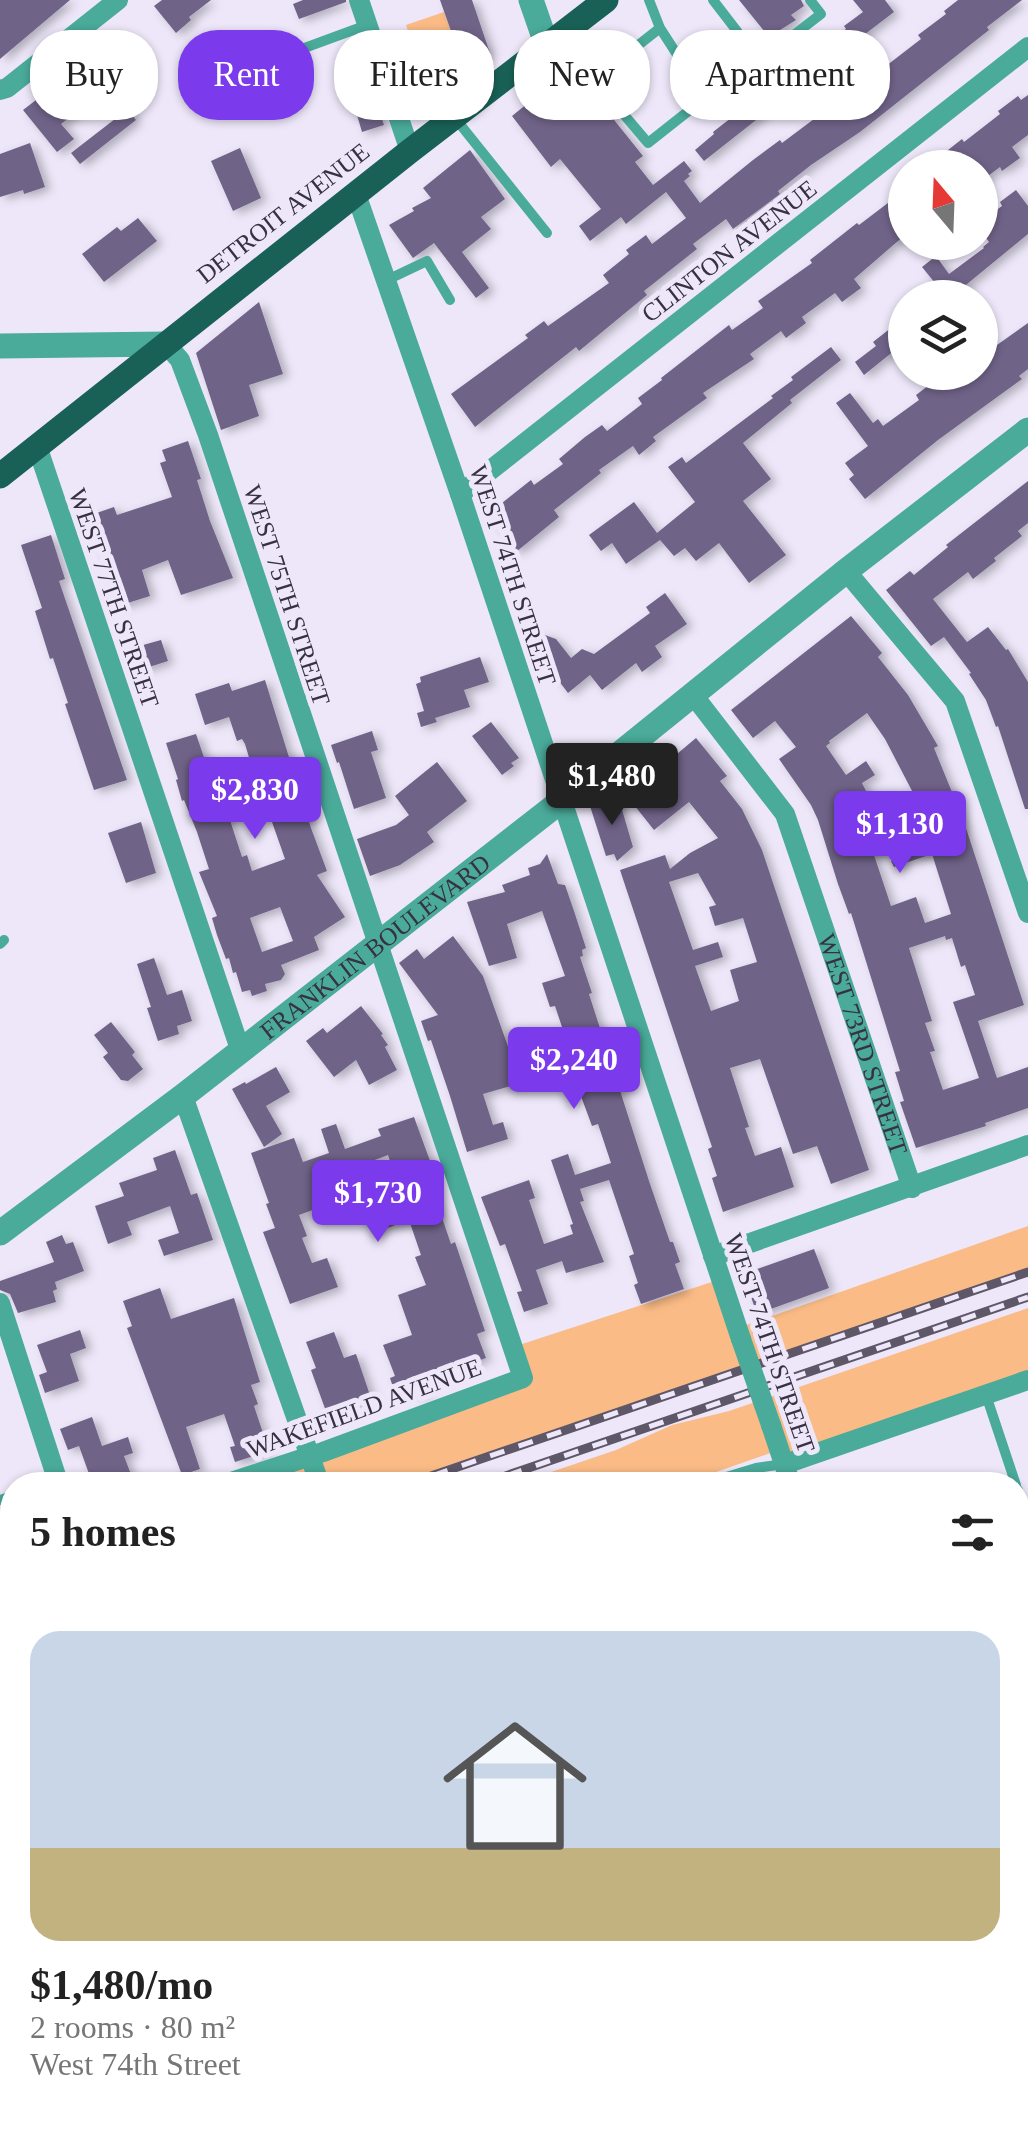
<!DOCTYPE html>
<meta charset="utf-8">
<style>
:root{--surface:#fff;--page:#f6f6f6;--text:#222;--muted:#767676;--accent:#7c3aed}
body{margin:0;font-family:"Times New Roman",serif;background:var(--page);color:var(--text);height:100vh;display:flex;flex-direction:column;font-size:38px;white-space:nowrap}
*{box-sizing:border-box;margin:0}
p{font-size:32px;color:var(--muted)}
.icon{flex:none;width:55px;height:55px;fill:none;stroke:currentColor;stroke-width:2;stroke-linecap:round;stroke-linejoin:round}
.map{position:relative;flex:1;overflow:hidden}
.drawer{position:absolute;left:0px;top:1472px;width:1030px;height:672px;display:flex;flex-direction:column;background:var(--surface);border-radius:40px 40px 0 0;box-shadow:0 2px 8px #0004}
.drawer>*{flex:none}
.hud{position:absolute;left:30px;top:30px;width:970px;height:90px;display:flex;gap:20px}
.needle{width:65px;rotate:341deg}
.fabs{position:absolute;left:888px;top:150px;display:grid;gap:20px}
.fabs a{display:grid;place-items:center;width:110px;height:110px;border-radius:50%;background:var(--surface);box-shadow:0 2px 8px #0004;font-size:50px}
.price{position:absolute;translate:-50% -85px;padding:0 22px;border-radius:10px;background:var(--accent);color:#fff;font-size:32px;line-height:65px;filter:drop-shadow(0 2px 5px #0008)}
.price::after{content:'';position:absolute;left:50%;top:60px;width:30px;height:22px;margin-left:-15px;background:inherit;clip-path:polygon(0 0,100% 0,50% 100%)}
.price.active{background:#222;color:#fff}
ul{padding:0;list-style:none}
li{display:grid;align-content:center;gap:20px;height:530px;padding:0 30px}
li span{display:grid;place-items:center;height:310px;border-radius:30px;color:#555}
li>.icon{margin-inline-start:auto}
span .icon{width:180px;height:180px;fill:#fffc;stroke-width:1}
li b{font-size:42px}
h2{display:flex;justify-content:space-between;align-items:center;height:120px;padding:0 30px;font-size:42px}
.pill{padding:0 35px;border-radius:40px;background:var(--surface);box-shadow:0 2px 8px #0004;font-size:35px;line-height:90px}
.pill.active{background:var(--accent);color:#fff}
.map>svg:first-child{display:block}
.green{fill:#fbbb86}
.building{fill:#706388;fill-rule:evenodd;filter:url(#shadow)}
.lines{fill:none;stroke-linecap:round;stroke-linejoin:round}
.service{stroke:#4aab9a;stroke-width:10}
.minor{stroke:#4aab9a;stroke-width:20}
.tertiary{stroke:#4aab9a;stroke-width:25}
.primary{stroke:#196156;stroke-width:25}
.rail-casing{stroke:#5d5768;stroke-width:9}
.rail{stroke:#ede7f9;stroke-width:5;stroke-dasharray:15;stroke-linecap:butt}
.minor-bridge{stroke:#4aab9a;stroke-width:20}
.labels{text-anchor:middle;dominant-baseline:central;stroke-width:10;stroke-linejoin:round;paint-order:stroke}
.street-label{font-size:25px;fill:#373142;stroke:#ede7f9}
</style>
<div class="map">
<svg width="1028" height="2143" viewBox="0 0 1028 2143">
<defs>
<filter id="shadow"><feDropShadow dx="5.5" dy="3" stdDeviation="5" flood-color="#0004"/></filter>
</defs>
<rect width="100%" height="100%" fill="#ede7f9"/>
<path class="green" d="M444 12 452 34 425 43 429 58 418 61 406 25Z
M1028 1226V1272L405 1485H222L523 1378 513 1347 721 1279 738 1328Z
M1028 1308V1380L785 1464 779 1450 679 1485H513L616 1450 672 1425 729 1411Z"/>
<path class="building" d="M0 0H70L0 59Z
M162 0H211L189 17 191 20 176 33 154 6Z
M303 0H346V2L299 19 293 4Z
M440 0H472L490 53 412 114 398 73 400 72 399 68 429 58 425 43 452 34Z
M739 0H801L804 6 791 15 796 20 769 37Z
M853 0H885L894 12 843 51 844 53 832 62 820 47 846 29 844 26 863 12Z
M958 0H1022L987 27 989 30 860 132 811 165 778 191 780 194 760 209 733 229 726 219 693 244 697 249 644 291 647 295 579 351 576 347 475 427 451 394 528 338 525 335 544 321 548 326 609 283 603 275 629 254 626 250 646 235 652 244 686 218 666 192 626 224 621 217 590 241 579 226 601 209 560 159 551 167 512 116 570 69 574 70 643 156 635 162 653 185 684 161 692 171 688 174 690 176 684 181 700 203 753 160 780 140 782 143 818 116 817 114 835 100 838 103 921 39 918 35 946 14 944 11Z
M96 54 127 94 120 100 136 120 80 164 71 153 115 119 97 96 61 124 74 139 57 152 23 110 40 97 43 100 79 73 76 69Z
M365 67 384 125 362 132 345 74Z
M1028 95V135L1012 147 1020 158 1002 171 1000 167 980 182V168H953L943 154 962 139 964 142 1000 114 998 111 1018 96 1021 100Z
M754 100 765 113 704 161 695 150 714 134 713 132Z
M30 143 45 187 24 194 23 190 0 197V154Z
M240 148 261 198 233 211 211 161Z
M470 150 505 199 481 217 491 229 462 252 489 288 476 298 434 243 413 258 389 225 414 211 412 208 431 198 423 188Z
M905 190V235L854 279 861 288 842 302 835 293 802 317 806 323 786 338 781 331 750 354 754 359 703 393 707 398 653 437 656 441 639 455 633 446 599 470 601 473 554 510 559 517 516 552 488 514 531 480 534 485 563 464 559 459 585 437 602 425 607 431 642 404 638 398 662 380 661 378 729 325 732 330 763 308 758 301 812 263 810 260 857 223 859 225Z
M1016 190 1028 206V234L950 298H916L935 283 922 267 936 256 949 274 984 248 983 247 989 242 980 229V222L1002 206 1000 202Z
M138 218 157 241 104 282 82 254 117 227 121 231Z
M259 302 283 374 249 385 259 416 221 430 196 353Z
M905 317V342L864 375 855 362 876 346 873 342Z
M1028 323V369L1019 376 1022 379 938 440 865 499 849 479 854 475 845 463 868 446 836 403 850 393 873 423 878 419 883 426 919 400 916 395 937 379 940 383 956 372H980V352L994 342 997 345Z
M831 347 841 360 790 400 792 403 743 443 771 479 743 501 786 555 749 583 719 543 696 561 685 548 674 556 660 540 626 564 612 543 601 551 589 535 634 502 657 533 695 502 668 467 682 457 686 463 773 398 771 396 793 380 791 377Z
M188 441 201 479 197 480 210 521 233 578 181 595 168 560 142 570 150 596 118 606 96 540 92 541 85 517 114 507 117 515 172 497 160 463 166 461 162 450Z
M1028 481V523L1018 531 1022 536 994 558 996 561 973 579 968 572 933 599 967 642 988 627 1006 650 1008 649 1028 682V809H1025L998 726 996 727 986 700 969 674 971 673 944 637 931 646 886 590 910 571 914 575 948 547 946 545Z
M51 535 65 579 59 581 127 780 94 790 65 704 68 703 53 658 50 659 35 611 42 608 21 545Z
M665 593 687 624 655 646 662 657 642 672 636 663 602 690 590 675 568 693 540 656 534 639 542 634 556 639 571 658 582 649 594 654 650 613 646 607Z
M851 616 882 653 878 657 908 695 938 746 934 748 963 819 1024 1005 978 1021 997 1078 1028 1067V1108L985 1123 986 1126 916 1148 900 1102 904 1101 895 1072 900 1071 851 913 849 914 838 884 818 820 811 805 779 759 796 747 775 721 753 738 731 710ZM867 713 885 739 935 835 891 861 894 867 932 854 951 914 925 923 916 897 891 906 874 855 918 842 892 801 874 807 862 783 875 775 866 761 846 775 826 746 830 743 829 741ZM945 936 946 940 952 938 961 967 965 965 975 995 953 1002 979 1078 943 1090 930 1052 935 1051 925 1023 932 1021 909 948Z
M161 640 168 661 143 669 136 647Z
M480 657 489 682 464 690 470 707 435 718 437 722 421 727 417 713 424 711 416 684 421 682 420 677Z
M265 680 311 828 327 871 317 875 345 917 314 937 319 950 281 965 285 974 281 980 265 984 267 991 252 996 250 990 242 992 236 972 233 973 229 958 226 959 217 935 212 918 217 916 199 872 209 869 197 832 184 800 182 801 176 780 178 779 166 743 196 734 208 769 215 767 220 783 253 771 245 744 242 739 237 741 229 717 205 725 195 694 229 683 232 691ZM265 802 285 859 252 871 247 855 242 857 228 814ZM280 907 293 941 262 952 250 918Z
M491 722 519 758 511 763 514 766 502 775 472 736Z
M372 731 378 750 371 752 386 798 354 809 339 762 337 763 331 745Z
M696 738 727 776 720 781 742 809 762 850 869 1170 831 1184 817 1146 793 1154 760 1059 730 1068 749 1127 745 1128 755 1156 781 1147 794 1187 723 1212 712 1178 717 1176 708 1149 712 1147 620 870 665 855 670 869 690 853 718 838 689 802 654 830 627 796ZM698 873 716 905 709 907 715 926 743 918 757 962 730 970 739 1001 711 1011 695 966 723 957 718 942 693 950 669 882Z
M437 762 467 801 427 832 434 842 400 865 370 876 357 839 396 825 409 815 395 796Z
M618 796 633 847 617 861 614 854 606 856 590 806Z
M141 822 156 873 126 883 108 833Z
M547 854 558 884 565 885 574 911 586 948 582 950 583 956 580 957 592 993 589 994 650 1184 670 1242H673L680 1262 675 1264 684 1289 641 1304 634 1285 638 1283 629 1256 634 1254 609 1180 580 1189 584 1201 580 1202 604 1262 566 1273 562 1261 536 1270 548 1304 524 1312 517 1292 522 1291 505 1244 500 1246 481 1197 529 1180 535 1198 529 1200 544 1244 573 1234 570 1225 573 1224 551 1160 568 1154 575 1175 611 1163 598 1124 592 1126 568 1061 566 1062 559 1041 566 1039 555 1006 550 1007 542 983 565 976 542 911 507 924 517 958 489 966 467 902 505 892 502 885 530 875 528 868 540 864Z
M453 936 483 976 521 1083 483 1094 493 1125 503 1122 508 1139 467 1152 450 1096 431 1040 428 1041 421 1021 438 1015 399 963 417 949 424 959Z
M154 958 167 995 182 990 192 1021 177 1026 179 1034 158 1041 147 1008 151 1007 137 964Z
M361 1006 383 1034 381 1035 388 1045 385 1047 397 1070 369 1085 356 1060 334 1077 306 1041 323 1028 327 1033Z
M111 1022 135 1052 132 1055 143 1069 128 1081 121 1080 103 1057 108 1053 94 1035Z
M276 1067 290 1092 266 1106 282 1134 264 1147 232 1089 245 1082 246 1084Z
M414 1117 433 1169 428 1171 436 1200 451 1244 455 1242 485 1331 477 1334 486 1358 425 1380 429 1391 416 1396 414 1390 396 1396 390 1378 395 1376 383 1345 412 1335 398 1295 426 1285 415 1257 421 1255 409 1220 374 1233 367 1211 400 1199 398 1193 400 1192 388 1155 348 1170 359 1199 341 1205 340 1200 299 1215 307 1236 302 1238 312 1263 327 1258 338 1287 290 1304 263 1232 275 1228 266 1204 269 1203 251 1153 294 1138 303 1162 329 1153 321 1129 336 1124 345 1149 381 1136 378 1129Z
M175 1150 191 1195 197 1193 213 1240 164 1256 158 1240 179 1233 170 1206 127 1222 132 1235 108 1244 95 1206 124 1196 119 1183 157 1170 153 1158Z
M62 1235 66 1244 73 1242 84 1271 55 1282 57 1289 53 1291 56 1302 18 1313 10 1294 0 1290V1281L54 1262 46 1242Z
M814 1249 829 1288 757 1314 743 1274Z
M160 1288 171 1319 234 1298 260 1382 251 1385 258 1404 254 1406 269 1451 235 1462 230 1447 235 1446 224 1414 186 1427 200 1469 182 1475 127 1328 132 1326 123 1301Z
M80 1330 86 1348 70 1354 79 1381 45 1393 39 1375 47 1372 37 1345Z
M334 1332 344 1358 356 1354 371 1398 327 1414 311 1370 316 1368 306 1342Z
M92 1417 102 1446 128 1437 133 1453 124 1456 135 1485H93L79 1446 68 1450 60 1429Z"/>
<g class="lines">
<path class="service" d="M649 0 660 28
M713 0 760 61 821 14 810 0
M559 38C589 73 618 108 648 143L705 98 660 28 594 80
M205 93 231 75 367 25
M455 118 547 233
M387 280 427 261 450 300
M0 944 4 940
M986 1395 1016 1485
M700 1485 756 1468 784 1464
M1018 1490 1028 1522
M0 1500 12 1496
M0 1875 12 1871
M602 2132 605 2143"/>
<g class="minor">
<path d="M359 0 410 151"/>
<path d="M0 90 7 88 118 0"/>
<path d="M356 194 460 494 741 1339"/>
<path d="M166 344 180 360 208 435 523 1378 323 1452 222 1485"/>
<path d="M37 446 240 1049"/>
<path d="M460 494 1028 47"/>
<path d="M846 571 955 701 1028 913"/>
<path id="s1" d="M694 696 785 814 912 1188"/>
<path d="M183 1096 320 1485"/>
<path d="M713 1256 1028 1145"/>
<path d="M0 1303 59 1485"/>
<path d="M771 1425 791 1485"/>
<path d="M785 1464 1028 1380"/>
<path d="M0 1741 12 1737"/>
<path d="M1018 1816 1028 1812"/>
<path d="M1018 2048 1028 2044"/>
<path d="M89 2143 119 2132"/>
<path d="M742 2143 772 2132"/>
</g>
<g class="tertiary">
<path d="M531 0 547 46"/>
<path d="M0 346 166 344"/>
<path id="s2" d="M0 1233 183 1096 561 801 846 571 1028 430"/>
<path d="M1018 1665 1028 1661"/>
<path d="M0 2023 12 2019"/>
</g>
<path class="primary" d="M0 476 410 151 606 0"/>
<defs>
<path id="rail" d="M405 1485 1028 1272
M479 1485 1028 1297
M0 1618 12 1614
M0 1653 12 1649"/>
</defs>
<use href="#rail" class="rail-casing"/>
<use href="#rail" class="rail"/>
<path class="minor-bridge" d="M741 1339 771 1425"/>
</g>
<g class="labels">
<g class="street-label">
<text transform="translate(283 213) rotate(-38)">DETROIT AVENUE</text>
<text transform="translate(729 251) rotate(-38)">CLINTON AVENUE</text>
<text transform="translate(513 575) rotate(72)">WEST 74TH STREET</text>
<text transform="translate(287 595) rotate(72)">WEST 75TH STREET</text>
<text transform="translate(114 598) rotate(71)">WEST 77TH STREET</text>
<text stroke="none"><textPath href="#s2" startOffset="472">FRANKLIN BOULEVARD</textPath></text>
<text stroke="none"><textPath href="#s1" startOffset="392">WEST 73RD STREET</textPath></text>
<text transform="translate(770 1343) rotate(71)">WEST 74TH STREET</text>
<text transform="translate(364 1408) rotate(-20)">WAKEFIELD AVENUE</text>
</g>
</g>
</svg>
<div class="fabs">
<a><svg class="needle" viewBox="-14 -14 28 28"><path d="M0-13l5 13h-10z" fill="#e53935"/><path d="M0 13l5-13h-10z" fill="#767676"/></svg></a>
<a><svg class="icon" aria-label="layers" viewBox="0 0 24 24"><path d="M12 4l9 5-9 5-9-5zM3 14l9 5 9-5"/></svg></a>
</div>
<b class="price active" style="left:612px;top:828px">$1,480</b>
<b class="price" style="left:255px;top:842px">$2,830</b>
<b class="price" style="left:900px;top:876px">$1,130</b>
<b class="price" style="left:574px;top:1112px">$2,240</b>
<b class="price" style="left:378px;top:1245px">$1,730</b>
<div class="hud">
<a class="pill">Buy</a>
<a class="pill active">Rent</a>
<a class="pill">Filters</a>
<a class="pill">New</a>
<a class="pill">Apartment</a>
</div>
<section class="drawer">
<h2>5 homes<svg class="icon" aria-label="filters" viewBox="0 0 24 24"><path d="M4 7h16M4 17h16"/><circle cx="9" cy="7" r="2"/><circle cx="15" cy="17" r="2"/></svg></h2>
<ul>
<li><span style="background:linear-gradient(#c9d6e8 70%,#c2b280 0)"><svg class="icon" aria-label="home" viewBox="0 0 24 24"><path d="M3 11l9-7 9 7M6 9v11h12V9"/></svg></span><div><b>$1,480/mo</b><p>2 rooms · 80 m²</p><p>West 74th Street</p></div></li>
</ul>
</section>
</div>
